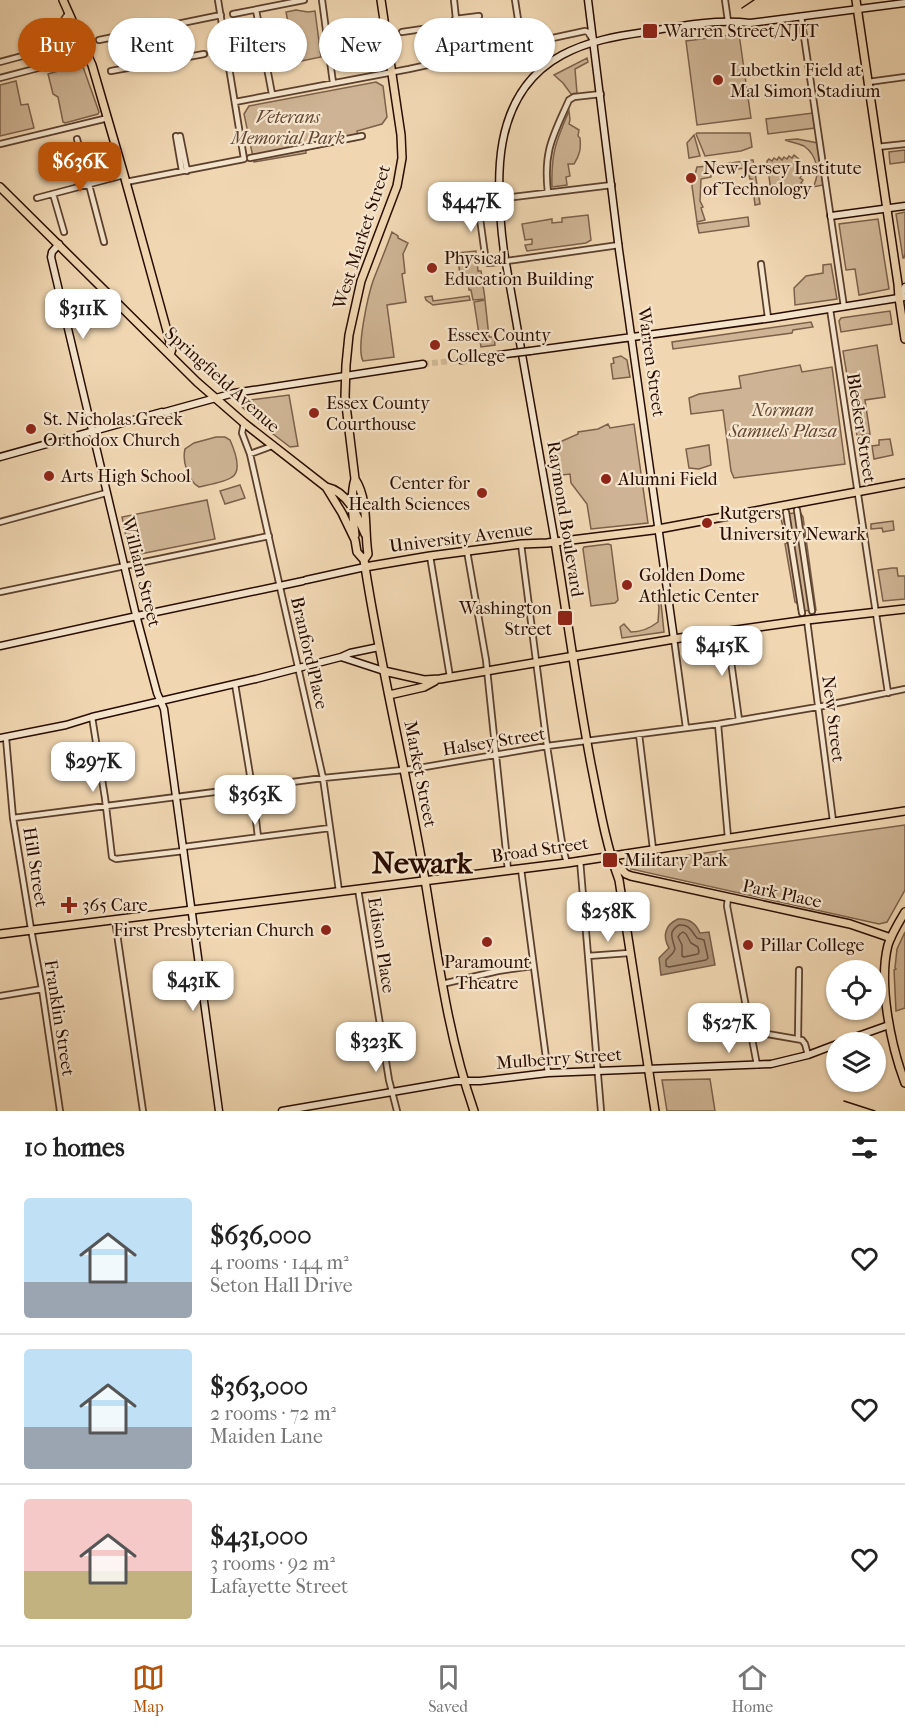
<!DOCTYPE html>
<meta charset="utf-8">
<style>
:root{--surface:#fff;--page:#f2f2f2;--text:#222;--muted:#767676;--line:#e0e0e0;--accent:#b45309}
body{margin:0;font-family:"IM FELL French Canon",serif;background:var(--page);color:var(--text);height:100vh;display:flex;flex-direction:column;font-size:22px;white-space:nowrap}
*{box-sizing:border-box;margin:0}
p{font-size:20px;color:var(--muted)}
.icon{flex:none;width:33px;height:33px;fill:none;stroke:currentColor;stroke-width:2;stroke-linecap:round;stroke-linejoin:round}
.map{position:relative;height:1111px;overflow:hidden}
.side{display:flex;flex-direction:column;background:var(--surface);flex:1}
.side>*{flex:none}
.hud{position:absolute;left:18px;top:18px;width:600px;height:54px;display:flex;gap:12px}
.buttons{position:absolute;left:826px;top:960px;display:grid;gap:12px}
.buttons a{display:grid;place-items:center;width:60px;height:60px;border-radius:50%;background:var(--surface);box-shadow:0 2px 4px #0004;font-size:30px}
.price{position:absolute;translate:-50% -51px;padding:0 14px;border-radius:12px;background:#fff;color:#222;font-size:20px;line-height:39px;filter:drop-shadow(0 2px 3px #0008)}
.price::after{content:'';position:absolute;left:50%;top:36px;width:18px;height:14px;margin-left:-9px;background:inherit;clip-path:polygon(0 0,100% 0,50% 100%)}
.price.on{background:var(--accent);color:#fff}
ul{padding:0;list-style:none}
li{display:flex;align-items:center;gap:18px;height:150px;padding:0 24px}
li+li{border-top:2px solid var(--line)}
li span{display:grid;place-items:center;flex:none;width:168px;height:120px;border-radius:6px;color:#555}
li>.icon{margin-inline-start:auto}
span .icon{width:72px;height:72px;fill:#fffc;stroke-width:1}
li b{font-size:26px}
h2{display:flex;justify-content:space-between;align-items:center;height:72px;padding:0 24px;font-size:26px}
.tag{padding:0 21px;border-radius:27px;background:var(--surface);box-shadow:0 2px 4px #0004;font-size:21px;line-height:54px}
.tag.on{background:var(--accent);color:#fff}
.tab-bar{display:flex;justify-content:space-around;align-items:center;height:84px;border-top:2px solid var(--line);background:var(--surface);font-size:16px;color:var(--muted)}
.tab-bar a{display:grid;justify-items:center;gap:3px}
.tab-bar .on{color:var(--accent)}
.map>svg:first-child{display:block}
.green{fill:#ceb494;stroke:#7c604a;stroke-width:1.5}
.water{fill:#ac9276;stroke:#785c47;stroke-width:1.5}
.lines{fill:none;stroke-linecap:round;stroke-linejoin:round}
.shore{stroke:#6a4f3c;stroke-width:1.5}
.secondary-tunnel{stroke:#d2b997;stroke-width:6;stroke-dasharray:6 3;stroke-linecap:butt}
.street-casing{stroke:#5b3f2d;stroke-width:8}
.secondary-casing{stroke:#290c01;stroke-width:9}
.primary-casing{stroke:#290c01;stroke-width:10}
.street{stroke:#f5e5cd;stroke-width:4.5}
.secondary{stroke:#f5e5cd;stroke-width:6}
.primary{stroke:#f0d7b2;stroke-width:7}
.tram{stroke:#290c01;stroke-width:1.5}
.street-bridge-casing{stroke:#5b3f2d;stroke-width:8;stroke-linecap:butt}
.secondary-bridge-casing{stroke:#290c01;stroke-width:9;stroke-linecap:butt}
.street-bridge{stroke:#f5e5cd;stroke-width:4.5}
.secondary-bridge{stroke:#f5e5cd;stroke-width:6}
.poi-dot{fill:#8f2418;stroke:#f5e5cd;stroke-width:2}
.labels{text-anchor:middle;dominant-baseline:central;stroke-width:4.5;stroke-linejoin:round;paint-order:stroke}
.poi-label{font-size:18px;fill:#290c01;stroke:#f5e5cd;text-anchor:start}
.park-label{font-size:18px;font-style:italic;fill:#634734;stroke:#f5e5cd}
.street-label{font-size:18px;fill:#290c01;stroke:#f5e5cd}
.town-label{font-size:30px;font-weight:bold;fill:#290c01;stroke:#f5e5cd}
</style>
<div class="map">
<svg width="905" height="1111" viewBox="0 0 905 1111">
<rect width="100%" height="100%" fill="#f0d7b2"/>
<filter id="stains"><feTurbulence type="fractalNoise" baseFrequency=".00333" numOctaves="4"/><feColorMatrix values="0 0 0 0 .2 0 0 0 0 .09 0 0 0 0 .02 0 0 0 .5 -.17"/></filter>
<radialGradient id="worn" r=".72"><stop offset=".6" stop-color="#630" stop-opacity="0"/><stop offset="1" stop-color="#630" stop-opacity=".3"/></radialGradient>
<path class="green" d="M296 10 308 12 315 11 321 57 296 62 286 12Z
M739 34 751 118 697 125 686 41Z
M587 58 588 62 575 69 577 93 571 94 563 83 554 75Z
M82 64 99 112 98 114 65 123 63 122 58 97 53 94 48 74Z
M16 81 21 105 28 104 34 128 0 136V85Z
M376 82 383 86 387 117 382 124 357 131 358 140 306 150V153L254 162 244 114 249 106Z
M569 111 570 120 569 124 579 130 578 136 580 138C581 148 580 155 574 164H568L570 176 566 177 567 185 552 187C551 152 556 142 569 111Z
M813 113 815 128 768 134 766 119Z
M697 133H750L752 147 741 151 705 156 696 134Z
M694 135 700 156 689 158 687 143Z
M797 139 818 143 823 185 813 187C820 174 818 156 804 146 798 143 790 142 785 140Z
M905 150V162L890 164 889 152Z
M794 155 800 160 798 163 801 165 799 168 802 170 800 173 802 175 800 178 803 180 801 183 804 185 801 188 771 192 767 161 769 159 772 161 774 158 777 160 779 157 782 160 784 157 787 159 789 156 792 158Z
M752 160H753L760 204 755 205 752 179H750L747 168 718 171 717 165Z
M710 166 711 177 701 179 700 201 703 207 701 208 705 220 697 222 692 186 697 167Z
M905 212V253L904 258H903L896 214Z
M588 215 591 240 586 243 527 251 525 245 532 244V239L525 240 522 224 552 219V223L562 222V218Z
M748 217 749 226 699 233 697 224Z
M878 219 889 289 859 295 855 269 846 270 839 224Z
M392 232 398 236V238L408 243 403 254 405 273 402 274 406 302 387 305 394 357 363 361C356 349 368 296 373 281 379 265 386 249 392 232Z
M476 251 478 271H481L485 299 473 300 471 290H469L468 281H461L457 253Z
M831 264 837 299 795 305 794 288 806 276 823 273V265Z
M432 296 433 301 469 296 470 300 433 305 426 300 425 297Z
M485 300 489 337H494L495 345 481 347 474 302Z
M890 311 892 324 841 332 839 321 841 318Z
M811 322 813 327 793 330 792 333 673 349 672 342Z
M877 345 885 397 865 400 870 434 857 436 843 351Z
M621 356 627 360 630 377 613 379 611 364 614 363 613 358Z
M800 365 802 372 832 367 845 464 734 478 731 471 723 410 691 414 689 398 699 394 741 388 739 376Z
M289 395 298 446 290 447 264 427 241 406 242 401Z
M608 424 610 428 634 424 648 523 591 529 587 504 571 483 570 474 562 475 561 465H557L550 454 553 445 578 434V432L598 429Z
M216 437H225L230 440C234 449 243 470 232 477 226 482 207 485 199 487 188 481 182 461 185 449L194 443Z
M890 439 893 455 874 459 872 446 879 445V440Z
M709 445 711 465 699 469 689 468 686 449Z
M240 485 245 498 225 504 220 491Z
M207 500 215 539 130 556 122 517Z
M800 512 803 517 816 610 800 611 798 609V604L795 602 785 544 787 543 780 515Z
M893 521 894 530 883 532 882 528 871 529V524Z
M608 544 611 545 618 600 615 603 591 606 583 549 584 547Z
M892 568H897L898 576H905V599L883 601 878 570Z
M660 593 664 632 622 638 620 627 624 624 631 632C641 632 649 629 658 622L659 607 657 599 651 594Z
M905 825V890L887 922 879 924 631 869V865L654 860Z
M905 932V1008L896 1011 894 970 896 969 895 968 897 949Z
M710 1079 715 1111H667L662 1080Z"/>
<path class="water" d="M678 919C689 918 696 923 700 933L709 932 715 965 661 975 659 958 669 948C662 936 665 925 678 919Z"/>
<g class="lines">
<path class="shore" d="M679 925C690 924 691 931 697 938L704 940 708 958 706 960 669 967 666 966V960L673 953 675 949C673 939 667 932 679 925Z
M683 932 686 934 691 943 698 947 699 952 698 954 684 957 682 956V945L678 937 680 934Z"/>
<path class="secondary-tunnel" d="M423 364 461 360"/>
<defs>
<path id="street" d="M322 0 333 83
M454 0 457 28
M515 0 522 45
M725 0 728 21
M256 10 272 94
M233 14 304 0
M801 16 844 307
M455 19 479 16
M159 28 166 61
M402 32 456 24
M99 40 221 15
M0 62 56 47 59 44 63 21 69 12
M111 71 204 54
M0 78 88 55
M868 82 905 77
M235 102 409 69 585 31 588 32 591 37
M176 136 182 171
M180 136 187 171
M77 139 104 242
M0 144 108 118
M877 147 905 144
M250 158 362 136
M126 182 244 159 218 0
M548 193C543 151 553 136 569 100L574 97 601 94
M53 194 64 232
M37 198 124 175
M505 198 612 185
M487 201 480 202 478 204 486 262 488 263 499 262
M514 260 619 245
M761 264 768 318
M830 309 888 693
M244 423 242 433 250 454 323 778 339 891
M250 454 272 446
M797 510 812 611
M786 512 802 613
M0 522 106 493
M521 544 547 746 563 849 567 863
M467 551 486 660 508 870
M430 556 450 677
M0 592 269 536
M807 620 833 821
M727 632 739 720
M674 639 686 728
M235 684 252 787 258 837
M92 717 105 798 112 857 116 859 184 851
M718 724 728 838
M639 734 653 849
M6 738 13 818 31 929 42 989 60 1111
M13 818 323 778 413 769 547 746 718 724 823 706 905 689
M183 847 330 828
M580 860 601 1111
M521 869 548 1073
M358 889 389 1080 397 1111
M728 898 727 906 757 1065
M115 920 143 1111
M588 956 629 953
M442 984 498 971 533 966
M0 996 42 989
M750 1031 802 1040 805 1044 808 1055
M798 1039 799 970"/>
<path id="secondary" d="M588 0 619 250 674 639
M831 216 905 206
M59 244 52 252 51 257 135 611 157 693 164 709 219 1111
M899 298 905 287
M530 351 772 318 905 297
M461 360 514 353
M165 412 234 393 423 364
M0 457 162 412
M555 542 504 252C495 182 490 94 562 55 588 41 617 36 645 32 680 26 715 19 750 23L905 3
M306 580 365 567
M0 646 137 616 303 581
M341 657 384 671
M0 738 66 725 92 717 256 679 341 657 350 653 379 647
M841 1042 889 1025
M282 1111 456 1081H480L548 1073 771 1064 808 1055 837 1044"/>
<path id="primary" d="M63 0 92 65 124 175 172 349 170 355
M381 0 401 135 402 158 397 186 361 281 349 335 346 365 345 397 355 479C369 501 364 529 368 554L364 560C380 667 407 773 425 880 438 958 448 1036 474 1111
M856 0 898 284 899 298 905 339
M0 187 197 382 244 423 326 487C348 492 357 515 365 534
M326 487 342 513 355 540 357 552 364 560
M355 535C353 517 350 496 355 479
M555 542C567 616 577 690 591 764 599 803 605 842 619 880L655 1111
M365 567 430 556 521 544 547 543 653 530 905 483
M384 671 424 680 440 679 680 638 807 620 905 609
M389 695 424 687 435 681
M615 863 626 874 631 876 850 924 891 938
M905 912C899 922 892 933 888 945 878 984 891 1046 905 1083
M0 934 567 863 905 811"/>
</defs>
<use href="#street" class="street-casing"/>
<use href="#secondary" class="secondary-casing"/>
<use href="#primary" class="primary-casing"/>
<use href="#street" class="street"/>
<use href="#secondary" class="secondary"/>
<use href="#primary" class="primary"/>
<path class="tram" d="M742 8 754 0
M844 1101 875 1111"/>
<defs>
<path id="street-bridge" d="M487 201 505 198
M499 262 514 260"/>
<path id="secondary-bridge" d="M514 353 530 351"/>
</defs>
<use href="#street-bridge" class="street-bridge-casing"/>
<use href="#secondary-bridge" class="secondary-bridge-casing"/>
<use href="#street-bridge" class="street-bridge"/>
<use href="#secondary-bridge" class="secondary-bridge"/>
</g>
<g class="poi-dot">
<rect x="642" y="23" width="16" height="16" rx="3"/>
<circle cx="718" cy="80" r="6"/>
<circle cx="691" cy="178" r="6"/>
<circle cx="432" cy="268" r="6"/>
<circle cx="435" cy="345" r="6"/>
<circle cx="314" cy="413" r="6"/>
<circle cx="31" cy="429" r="6"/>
<circle cx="49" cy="476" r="6"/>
<circle cx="606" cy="479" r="6"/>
<circle cx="482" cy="493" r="6"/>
<circle cx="707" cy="523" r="6"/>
<circle cx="627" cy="585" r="6"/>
<rect x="557" y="610" width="16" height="16" rx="3"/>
<rect x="602" y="852" width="16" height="16" rx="3"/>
<path d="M66 896h6v6h6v6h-6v6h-6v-6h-6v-6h6z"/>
<circle cx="326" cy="930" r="6"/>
<circle cx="487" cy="942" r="6"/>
<circle cx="748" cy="945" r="6"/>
</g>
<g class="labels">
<g class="poi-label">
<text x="664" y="31">Warren Street/NJIT</text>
<text x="730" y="70">Lubetkin Field at<tspan x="730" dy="21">Mal Simon Stadium</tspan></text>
<text x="703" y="168">New Jersey Institute<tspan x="703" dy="21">of Technology</tspan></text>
<text x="444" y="258">Physical<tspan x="444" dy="21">Education Building</tspan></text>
<text x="447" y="335">Essex County<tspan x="447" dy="21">College</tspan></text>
<text x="326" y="403">Essex County<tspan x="326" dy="21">Courthouse</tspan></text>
<text x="43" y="419">St. Nicholas Greek<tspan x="43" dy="21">Orthodox Church</tspan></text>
<text x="61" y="476">Arts High School</text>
<text x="618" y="479">Alumni Field</text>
<text x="470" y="483" text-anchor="end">Center for<tspan x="470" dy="21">Health Sciences</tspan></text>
<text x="719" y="513">Rutgers<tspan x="719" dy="21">University Newark</tspan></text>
<text x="639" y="575">Golden Dome<tspan x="639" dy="21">Athletic Center</tspan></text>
<text x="552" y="608" text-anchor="end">Washington<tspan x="552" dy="21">Street</tspan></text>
<text x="624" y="860">Military Park</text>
<text x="82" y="905">365 Care</text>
<text x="314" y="930" text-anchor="end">First Presbyterian Church</text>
<text x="760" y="945">Pillar College</text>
<text x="487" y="962" text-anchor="middle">Paramount<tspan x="487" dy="21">Theatre</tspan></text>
</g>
<g class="park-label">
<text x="288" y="117">Veterans<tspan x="288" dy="21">Memorial Park</tspan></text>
<text x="783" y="410">Norman<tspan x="783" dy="21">Samuels Plaza</tspan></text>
</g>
<g class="street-label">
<text transform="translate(362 237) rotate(-72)">West Market Street</text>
<text transform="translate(651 362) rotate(82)">Warren Street</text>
<text transform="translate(222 380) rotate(42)">Springfield Avenue</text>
<text transform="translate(861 428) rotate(81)">Bleeker Street</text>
<text transform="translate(565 519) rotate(81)">Raymond Boulevard</text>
<text transform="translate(461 538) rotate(-7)">University Avenue</text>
<text transform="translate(141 572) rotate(76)">William Street</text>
<text transform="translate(309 653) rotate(77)">Branford Place</text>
<text transform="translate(833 719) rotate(83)">New Street</text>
<text transform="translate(494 742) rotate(-9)">Halsey Street</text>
<text transform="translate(420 774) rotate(79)">Market Street</text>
<text transform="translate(540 850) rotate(-8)">Broad Street</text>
<text transform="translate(35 867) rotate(81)">Hill Street</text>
<text transform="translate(782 894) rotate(12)">Park Place</text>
<text transform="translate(381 945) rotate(81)">Edison Place</text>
<text transform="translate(59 1018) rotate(81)">Franklin Street</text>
<text transform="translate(559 1059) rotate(-4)">Mulberry Street</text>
</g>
<g class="town-label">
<text x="422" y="863">Newark</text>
</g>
</g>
<rect width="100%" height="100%" filter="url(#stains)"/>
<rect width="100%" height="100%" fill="url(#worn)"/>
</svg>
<div class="buttons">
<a><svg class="icon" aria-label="locate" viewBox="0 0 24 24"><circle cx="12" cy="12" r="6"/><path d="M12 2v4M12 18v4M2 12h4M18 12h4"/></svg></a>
<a><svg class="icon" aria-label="layers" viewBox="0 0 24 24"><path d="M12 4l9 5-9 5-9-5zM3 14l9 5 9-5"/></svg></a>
</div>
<b class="price on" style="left:80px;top:193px">$636K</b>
<b class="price" style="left:471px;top:233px">$447K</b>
<b class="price" style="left:83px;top:340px">$311K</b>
<b class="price" style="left:722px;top:677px">$415K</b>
<b class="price" style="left:93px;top:793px">$297K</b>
<b class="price" style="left:255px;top:826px">$363K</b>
<b class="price" style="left:608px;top:943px">$258K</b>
<b class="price" style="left:193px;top:1012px">$431K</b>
<b class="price" style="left:729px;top:1054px">$527K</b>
<b class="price" style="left:376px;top:1073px">$323K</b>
<div class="hud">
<a class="tag on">Buy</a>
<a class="tag">Rent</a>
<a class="tag">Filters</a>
<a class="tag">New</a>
<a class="tag">Apartment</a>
</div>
</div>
<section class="side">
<h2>10 homes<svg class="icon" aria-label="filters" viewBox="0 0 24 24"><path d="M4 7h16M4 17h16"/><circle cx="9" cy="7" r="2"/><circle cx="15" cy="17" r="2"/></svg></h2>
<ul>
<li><span style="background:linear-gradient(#bfe0f5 70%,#9aa5b1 0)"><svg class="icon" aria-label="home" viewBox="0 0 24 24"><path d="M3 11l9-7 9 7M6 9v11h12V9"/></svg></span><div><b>$636,000</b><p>4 rooms · 144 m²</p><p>Seton Hall Drive</p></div><svg class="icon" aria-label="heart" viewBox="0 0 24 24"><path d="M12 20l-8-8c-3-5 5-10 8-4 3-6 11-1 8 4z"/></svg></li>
<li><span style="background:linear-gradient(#bfe0f5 65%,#9aa5b1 0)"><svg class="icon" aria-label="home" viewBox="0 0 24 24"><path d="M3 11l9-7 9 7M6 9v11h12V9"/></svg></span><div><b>$363,000</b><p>2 rooms · 72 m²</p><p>Maiden Lane</p></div><svg class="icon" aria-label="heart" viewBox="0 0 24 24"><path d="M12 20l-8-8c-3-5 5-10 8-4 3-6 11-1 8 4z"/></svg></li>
<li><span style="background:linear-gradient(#f6c9c9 60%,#c2b280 0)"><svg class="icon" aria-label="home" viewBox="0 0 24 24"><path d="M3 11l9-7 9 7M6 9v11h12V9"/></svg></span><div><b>$431,000</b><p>3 rooms · 92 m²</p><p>Lafayette Street</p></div><svg class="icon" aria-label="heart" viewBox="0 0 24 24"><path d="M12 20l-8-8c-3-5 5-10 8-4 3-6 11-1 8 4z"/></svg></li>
</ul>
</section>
<nav class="tab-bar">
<a class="on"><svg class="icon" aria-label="map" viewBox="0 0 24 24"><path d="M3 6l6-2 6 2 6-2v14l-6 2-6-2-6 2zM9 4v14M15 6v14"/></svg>Map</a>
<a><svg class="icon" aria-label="saved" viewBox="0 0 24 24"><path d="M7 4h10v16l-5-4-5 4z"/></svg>Saved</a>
<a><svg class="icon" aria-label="home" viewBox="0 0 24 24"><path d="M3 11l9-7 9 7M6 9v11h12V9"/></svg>Home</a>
</nav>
